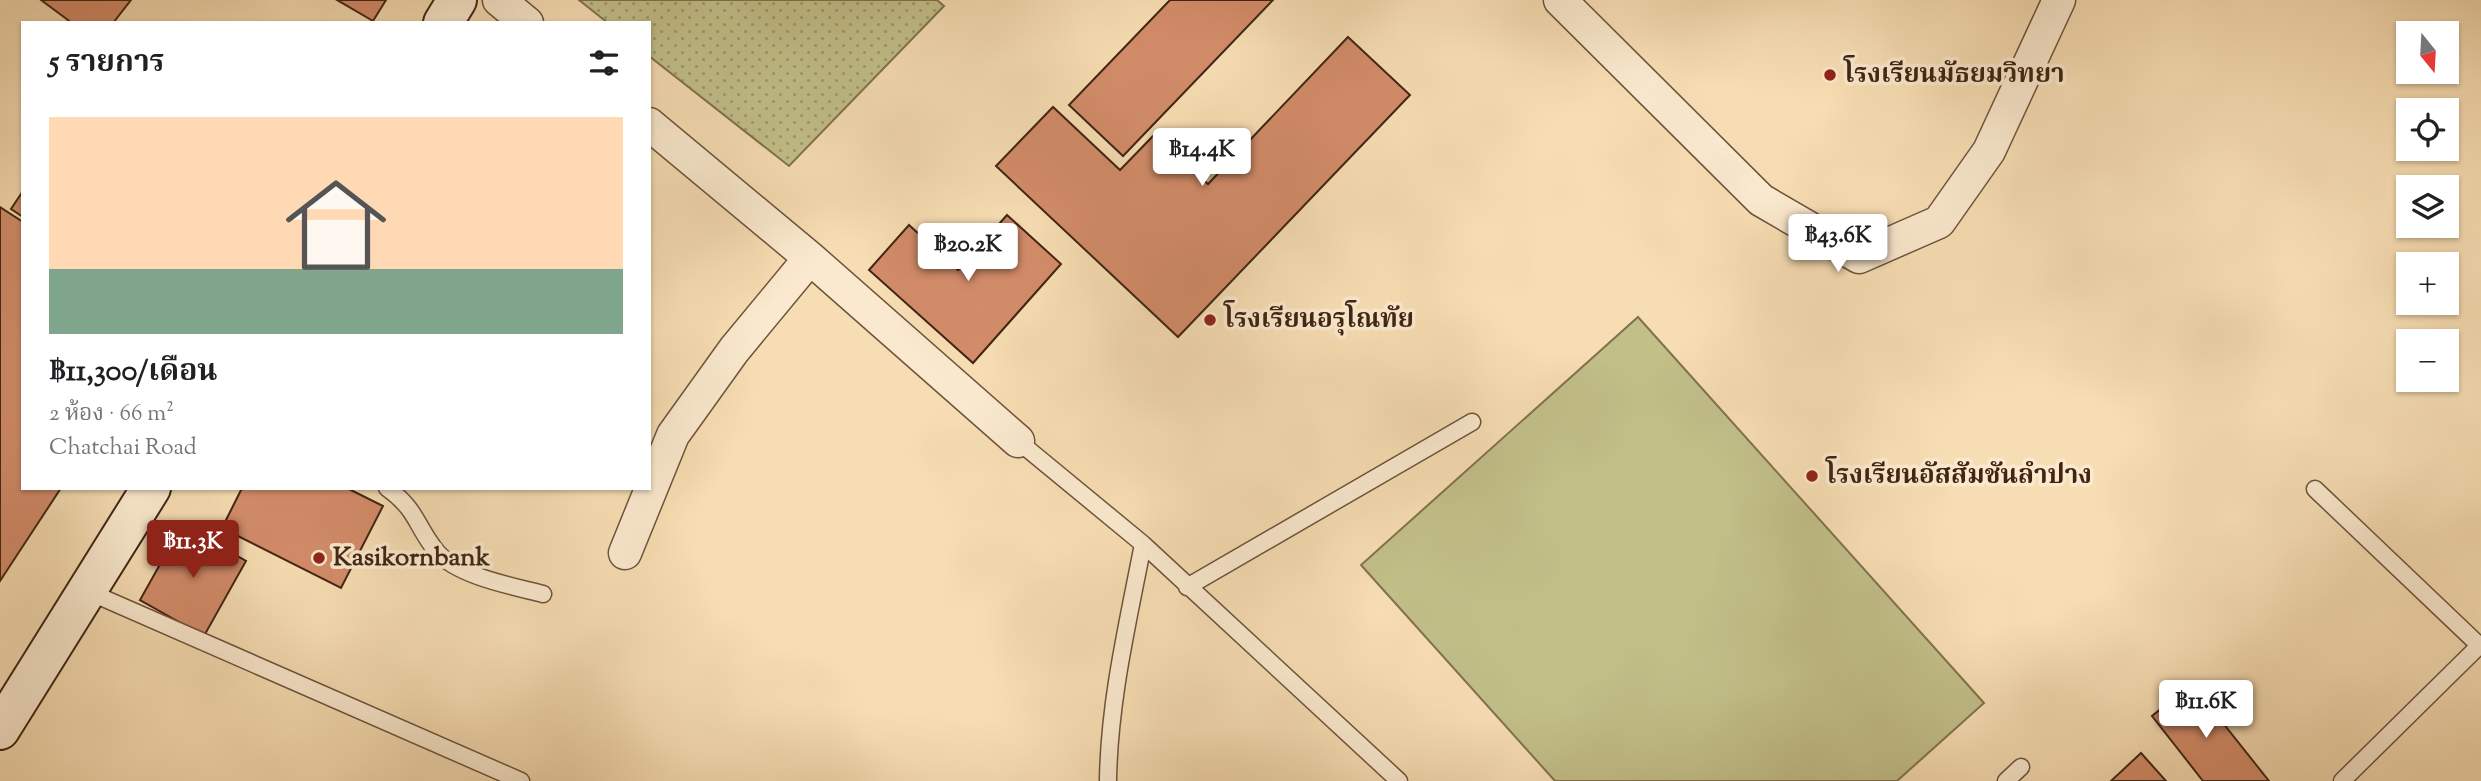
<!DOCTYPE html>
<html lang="th">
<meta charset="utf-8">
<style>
:root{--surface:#fff;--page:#f6f6f6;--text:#202124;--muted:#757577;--accent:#8f2418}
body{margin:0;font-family:"Sorts Mill Goudy","Noto Serif Thai",serif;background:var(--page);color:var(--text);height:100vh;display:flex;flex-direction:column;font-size:26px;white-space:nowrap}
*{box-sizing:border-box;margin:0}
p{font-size:23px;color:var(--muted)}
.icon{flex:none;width:38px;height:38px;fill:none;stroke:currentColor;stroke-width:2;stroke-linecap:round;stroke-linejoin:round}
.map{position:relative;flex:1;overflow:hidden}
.panel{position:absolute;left:21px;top:21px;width:630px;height:469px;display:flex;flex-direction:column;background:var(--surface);border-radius:0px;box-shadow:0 2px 5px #0004}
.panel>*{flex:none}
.needle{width:46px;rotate:162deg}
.fabs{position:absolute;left:2396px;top:21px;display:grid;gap:14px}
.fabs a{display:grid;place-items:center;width:63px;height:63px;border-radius:0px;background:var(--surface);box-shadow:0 2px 5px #0004;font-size:35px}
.price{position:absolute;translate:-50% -60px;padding:0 16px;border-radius:7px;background:#fff;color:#222;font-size:23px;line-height:46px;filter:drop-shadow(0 2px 4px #0008)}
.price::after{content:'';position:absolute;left:50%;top:42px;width:21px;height:16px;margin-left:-10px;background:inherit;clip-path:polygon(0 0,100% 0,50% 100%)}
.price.on{background:var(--accent);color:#fff}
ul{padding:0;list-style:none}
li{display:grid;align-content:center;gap:14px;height:371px;padding:0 28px}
li span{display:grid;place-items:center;height:217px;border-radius:0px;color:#555}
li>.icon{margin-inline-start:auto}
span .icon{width:126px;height:126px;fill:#fffc;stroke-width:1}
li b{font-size:30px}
h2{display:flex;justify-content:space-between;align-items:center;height:84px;padding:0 28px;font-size:30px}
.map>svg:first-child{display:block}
.grass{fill:url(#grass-dots);stroke:#81724e;stroke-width:2}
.garden{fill:#c2bf89;stroke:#81724e;stroke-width:2}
.building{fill:#d38c6a;stroke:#402513;stroke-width:2}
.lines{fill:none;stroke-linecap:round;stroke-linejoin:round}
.lane-casing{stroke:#6e533b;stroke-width:19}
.street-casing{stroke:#6e533b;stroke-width:35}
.secondary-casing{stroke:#402513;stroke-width:42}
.lane{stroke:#fae9ce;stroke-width:16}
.street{stroke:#fae9ce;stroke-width:32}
.secondary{stroke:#fae9ce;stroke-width:38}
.poi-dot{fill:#8f2418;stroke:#fae9ce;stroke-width:2.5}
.labels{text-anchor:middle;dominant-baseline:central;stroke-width:7;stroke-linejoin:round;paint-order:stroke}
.poi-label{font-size:26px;font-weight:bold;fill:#402513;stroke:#fae9ce;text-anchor:start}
</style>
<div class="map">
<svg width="2481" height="781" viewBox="0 0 2481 781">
<defs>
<pattern id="grass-dots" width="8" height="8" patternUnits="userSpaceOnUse" patternTransform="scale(1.75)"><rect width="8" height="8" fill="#c2bf89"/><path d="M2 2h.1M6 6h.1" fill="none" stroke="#9f9b6f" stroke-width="1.8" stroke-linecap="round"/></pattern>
</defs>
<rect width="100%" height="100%" fill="#f7ddb3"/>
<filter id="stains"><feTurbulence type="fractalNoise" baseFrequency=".00286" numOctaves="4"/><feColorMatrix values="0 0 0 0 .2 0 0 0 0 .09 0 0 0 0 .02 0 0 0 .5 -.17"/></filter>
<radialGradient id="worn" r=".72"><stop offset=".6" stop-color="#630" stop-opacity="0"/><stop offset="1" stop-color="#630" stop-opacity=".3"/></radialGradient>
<path class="grass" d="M579 0H937L944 6 789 166 649 56V23H608Z"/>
<path class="garden" d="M1638 317 1984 703 1897 781H1555L1361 565Z"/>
<path class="building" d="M41 0H131L113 23H72Z
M337 0H386L373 21Z
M1170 0H1273L1123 156 1069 105Z
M1348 37 1410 95 1178 337 996 166 1053 107 1120 170 1155 134 1208 184Z
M23 191V217L11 209Z
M0 207 23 222V488H61L0 581Z
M1007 215 1061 264 973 363 869 270 909 225 958 270Z
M242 488H347L383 506 341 588 222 528Z
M182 525 246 561 204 636 140 600Z
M2192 684 2269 781H2203L2152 716Z
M2141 753 2166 781H2111Z"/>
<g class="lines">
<defs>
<path id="lane" d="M1018 441 1143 544 1399 781
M387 488C418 510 416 527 437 552 458 576 512 586 543 594
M2315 489 2481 647
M1187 587 1472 422
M87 591 521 781
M1108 781C1109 701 1128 622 1143 544
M2006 781 2021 767
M2342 781 2479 646"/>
<path id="street" d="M499 0 527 23
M1560 0 1761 200 1859 257 1939 222 1989 151 2059 0
M649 124 810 258 1018 441
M625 553 673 435 734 350 810 258"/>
<path id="secondary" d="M443 23 457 0
M0 730 151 488"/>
</defs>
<use href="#lane" class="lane-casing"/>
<use href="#street" class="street-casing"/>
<use href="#secondary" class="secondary-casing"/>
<use href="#lane" class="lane"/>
<use href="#street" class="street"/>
<use href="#secondary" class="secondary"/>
</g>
<g class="poi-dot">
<circle cx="1830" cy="75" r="7"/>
<circle cx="1210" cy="320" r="7"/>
<circle cx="1812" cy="476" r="7"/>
<circle cx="319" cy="558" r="7"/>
</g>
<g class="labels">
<g class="poi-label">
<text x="1844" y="75">โรงเรียนมัธยมวิทยา</text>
<text x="1224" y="320">โรงเรียนอรุโณทัย</text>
<text x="1826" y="476">โรงเรียนอัสสัมชันลำปาง</text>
<text x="333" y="558">Kasikornbank</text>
</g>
</g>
<rect width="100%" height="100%" filter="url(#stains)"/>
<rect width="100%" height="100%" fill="url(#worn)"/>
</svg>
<div class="fabs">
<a><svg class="needle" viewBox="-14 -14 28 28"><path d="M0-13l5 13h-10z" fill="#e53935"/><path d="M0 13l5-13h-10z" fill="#757577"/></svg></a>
<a><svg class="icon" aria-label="locate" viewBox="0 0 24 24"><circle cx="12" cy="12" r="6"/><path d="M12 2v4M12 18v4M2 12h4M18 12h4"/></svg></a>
<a><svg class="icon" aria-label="layers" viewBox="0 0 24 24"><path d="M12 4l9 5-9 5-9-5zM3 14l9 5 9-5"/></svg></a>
<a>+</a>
<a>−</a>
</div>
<b class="price" style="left:1202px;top:188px">฿14.4K</b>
<b class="price" style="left:1838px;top:274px">฿43.6K</b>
<b class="price" style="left:968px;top:283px">฿20.2K</b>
<b class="price on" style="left:193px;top:580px">฿11.3K</b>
<b class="price" style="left:2206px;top:740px">฿11.6K</b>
<section class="panel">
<h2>5 รายการ<svg class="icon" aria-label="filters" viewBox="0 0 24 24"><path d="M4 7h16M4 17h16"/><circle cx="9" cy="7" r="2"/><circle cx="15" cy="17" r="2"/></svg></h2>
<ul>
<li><span style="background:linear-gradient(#ffd9b3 70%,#7fa58c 0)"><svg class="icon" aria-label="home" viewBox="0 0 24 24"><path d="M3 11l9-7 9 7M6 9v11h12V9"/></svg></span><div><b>฿11,300/เดือน</b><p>2 ห้อง · 66 m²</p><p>Chatchai Road</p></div></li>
</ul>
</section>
</div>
